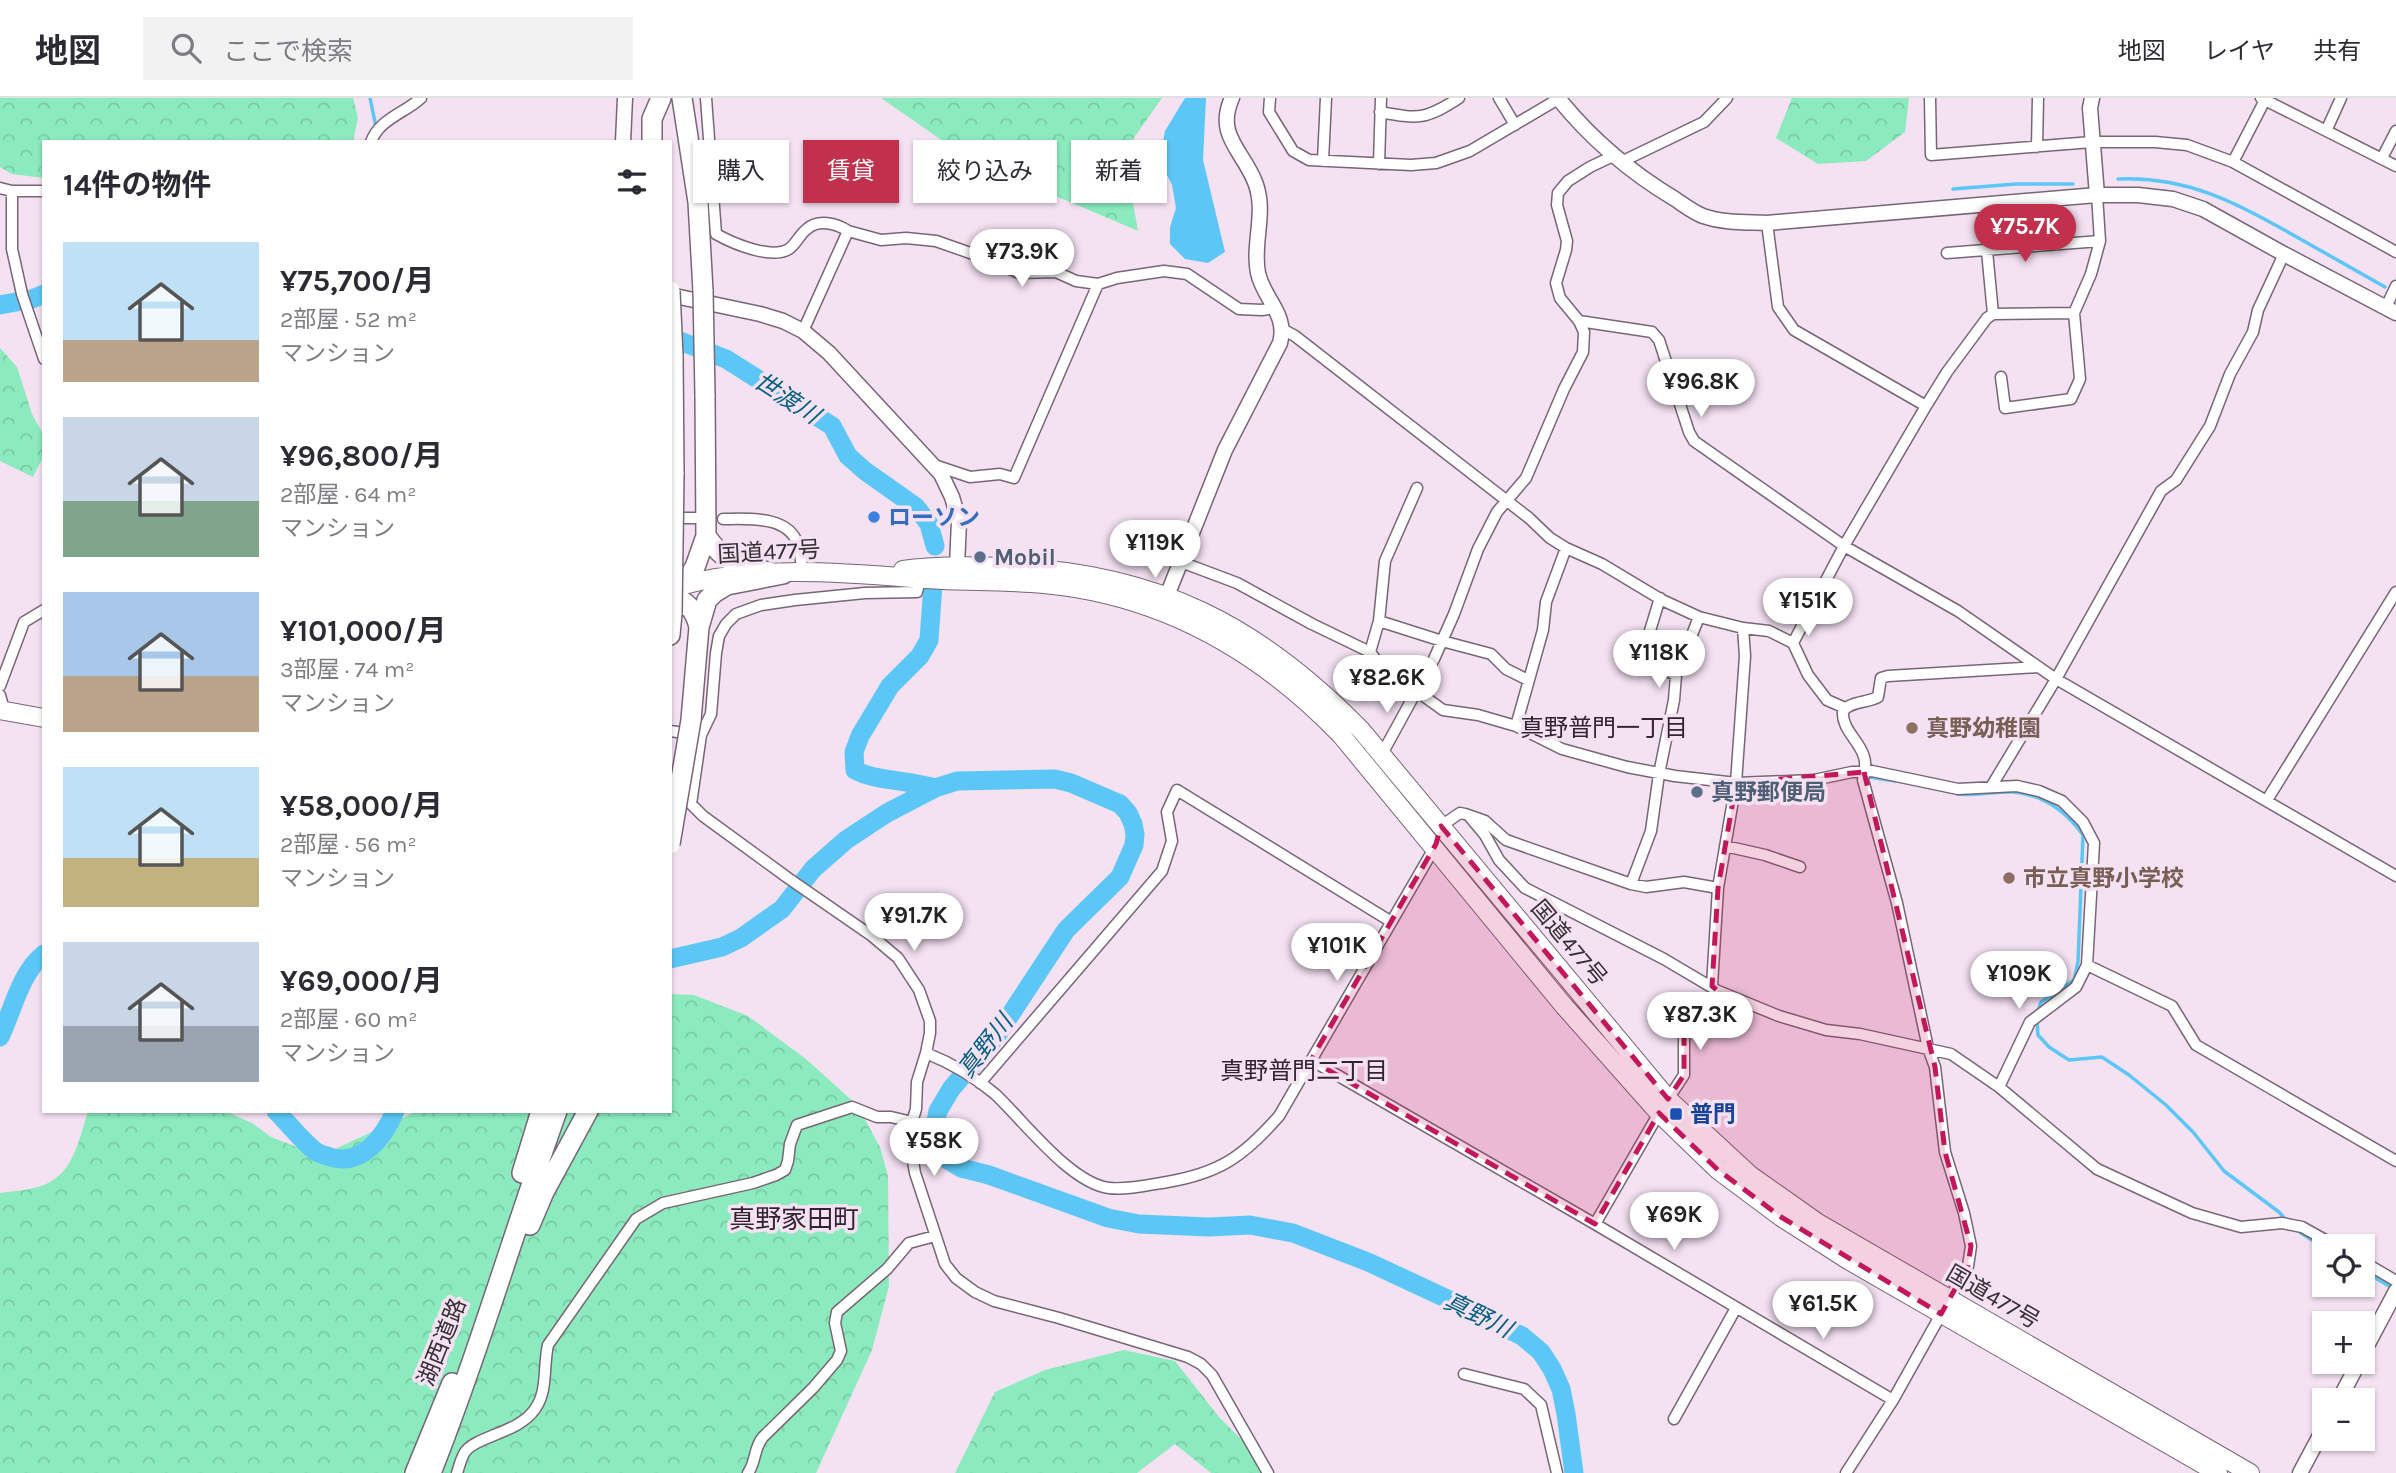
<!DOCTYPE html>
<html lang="ja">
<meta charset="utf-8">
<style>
:root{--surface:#fff;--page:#f2f2f3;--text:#2b2b33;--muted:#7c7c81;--line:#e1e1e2;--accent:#c1304c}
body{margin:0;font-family:Karla,"Noto Sans JP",sans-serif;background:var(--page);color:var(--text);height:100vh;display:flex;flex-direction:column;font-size:26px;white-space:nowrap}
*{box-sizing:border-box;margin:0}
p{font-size:23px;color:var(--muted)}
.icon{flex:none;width:38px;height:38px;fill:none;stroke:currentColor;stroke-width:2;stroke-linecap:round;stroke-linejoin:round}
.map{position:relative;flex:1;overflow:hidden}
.details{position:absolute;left:42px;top:42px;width:630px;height:973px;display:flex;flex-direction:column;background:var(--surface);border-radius:0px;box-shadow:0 2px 5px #0004}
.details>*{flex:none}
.top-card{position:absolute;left:693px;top:42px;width:665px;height:63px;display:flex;gap:14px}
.fabs{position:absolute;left:2312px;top:1136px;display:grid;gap:14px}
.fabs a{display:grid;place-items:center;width:63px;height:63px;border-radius:0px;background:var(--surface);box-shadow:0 2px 5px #0004;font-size:35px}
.price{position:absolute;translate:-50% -60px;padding:0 16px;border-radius:24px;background:#fff;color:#222;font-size:23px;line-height:46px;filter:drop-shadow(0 2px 4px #0008)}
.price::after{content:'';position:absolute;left:50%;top:42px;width:21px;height:16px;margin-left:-10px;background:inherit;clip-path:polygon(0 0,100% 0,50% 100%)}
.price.active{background:var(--accent);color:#fff}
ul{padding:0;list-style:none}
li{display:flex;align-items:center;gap:21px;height:175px;padding:0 21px}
li span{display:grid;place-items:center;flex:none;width:196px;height:140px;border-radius:0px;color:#555}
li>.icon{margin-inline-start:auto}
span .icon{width:84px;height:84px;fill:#fffc;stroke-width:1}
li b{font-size:30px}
h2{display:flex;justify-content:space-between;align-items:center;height:84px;padding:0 21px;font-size:30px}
.tag{padding:0 24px;border-radius:0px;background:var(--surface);box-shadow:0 2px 5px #0004;font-size:24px;line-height:63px}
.tag.active{background:var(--accent);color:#fff}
header{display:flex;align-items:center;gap:42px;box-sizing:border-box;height:98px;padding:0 35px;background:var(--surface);border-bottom:2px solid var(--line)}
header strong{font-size:33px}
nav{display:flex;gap:38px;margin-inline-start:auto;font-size:24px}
.search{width:490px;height:63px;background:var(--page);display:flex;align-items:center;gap:18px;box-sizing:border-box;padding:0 24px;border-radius:0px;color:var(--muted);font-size:26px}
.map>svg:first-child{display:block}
.forest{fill:url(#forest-crowns)}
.water{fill:#5cc7f7}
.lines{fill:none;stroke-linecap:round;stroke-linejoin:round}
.stream{stroke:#5cc7f7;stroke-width:3.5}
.river{stroke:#5cc7f7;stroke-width:19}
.minor-casing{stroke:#776675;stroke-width:13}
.tertiary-casing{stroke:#776675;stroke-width:17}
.trunk-casing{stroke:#776675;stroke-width:20}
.motorway-casing{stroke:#776675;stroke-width:22}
.minor{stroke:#fff;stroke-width:10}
.tertiary{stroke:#fff;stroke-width:14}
.trunk{stroke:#fff;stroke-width:18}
.motorway{stroke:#fff;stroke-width:19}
.motorway-bridge-casing{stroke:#776675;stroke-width:22;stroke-linecap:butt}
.motorway-bridge{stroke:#fff;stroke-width:19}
.marked{fill:#c2185b;fill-opacity:0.2;stroke:#c2185b;stroke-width:5;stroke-dasharray:14 9;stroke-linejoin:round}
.shop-dot{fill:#3f7fe0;stroke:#f4e1f2;stroke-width:2.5}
.service-dot{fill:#5c6f8a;stroke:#f4e1f2;stroke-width:2.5}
.education-dot{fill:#8d6e63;stroke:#f4e1f2;stroke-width:2.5}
.transit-dot{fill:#1a4fb4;stroke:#f4e1f2;stroke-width:2.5}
.labels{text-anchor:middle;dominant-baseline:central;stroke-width:7;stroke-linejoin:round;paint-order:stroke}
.shop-label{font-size:23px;font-weight:bold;fill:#366cbe;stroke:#f4e1f2;text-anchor:start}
.street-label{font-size:23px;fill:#362f35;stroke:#f4e1f2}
.service-label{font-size:23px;font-weight:bold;fill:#4e5e75;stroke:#f4e1f2;text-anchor:start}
.education-label{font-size:23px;font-weight:bold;fill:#785e54;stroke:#f4e1f2;text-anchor:start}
.transit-label{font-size:23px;font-weight:bold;fill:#164399;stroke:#f4e1f2;text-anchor:start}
.water-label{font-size:24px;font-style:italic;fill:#065f80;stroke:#f4e1f2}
.neighbourhood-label{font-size:24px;fill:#322430;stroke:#f4e1f2}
.quarter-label{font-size:26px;fill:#322430;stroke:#f4e1f2}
</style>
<header>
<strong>地図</strong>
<div class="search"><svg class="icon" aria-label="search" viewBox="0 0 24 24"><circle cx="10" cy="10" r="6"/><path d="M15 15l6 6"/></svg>ここで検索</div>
<nav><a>地図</a><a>レイヤ</a><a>共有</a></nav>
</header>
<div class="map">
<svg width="2396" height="1375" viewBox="0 0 2396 1375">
<defs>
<pattern id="forest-crowns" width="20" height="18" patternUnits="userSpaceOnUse" patternTransform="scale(1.75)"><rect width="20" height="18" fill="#8cebbe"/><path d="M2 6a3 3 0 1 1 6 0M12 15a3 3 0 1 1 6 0" fill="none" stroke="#79caa4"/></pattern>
</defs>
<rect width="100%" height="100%" fill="#f4e1f2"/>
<path class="forest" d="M0 0H353L358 20 353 44H44V80L12 76 0 69Z
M881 0H1162L1124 54 1138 133 1035 89 940 41Z
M1792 0H1909L1905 34 1866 63 1818 66 1776 40Z
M0 250 17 269 32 316 44 338V357L33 379 0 363Z
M670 896 694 897 748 918 806 961 857 1007 880 1049 888 1078 889 1188 872 1252 816 1375H0V1095C14 1093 31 1092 44 1087 74 1075 79 1041 88 1013H225L252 1025 271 1039 320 1058 417 1013H670Z
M1124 1252 1175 1263 1219 1319 1275 1375H1211L1175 1346 1137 1375H955L995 1294 1045 1272Z"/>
<path class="water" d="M1185 0H1206L1203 62 1225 154 1208 165 1185 161 1170 146V129L1176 110 1172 87 1165 73 1161 53 1165 33Z"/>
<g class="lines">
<path class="stream" d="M370 0 376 29
M2118 81C2188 78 2236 105 2295 138 2325 155 2355 172 2385 189
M1953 91 2016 86H2073
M1869 679 1895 683
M1957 696C1976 698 1995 693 2014 694 2044 697 2066 713 2083 737L2078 864 2074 882 2041 904 2038 913
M2037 924 2038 937 2049 949 2069 962 2102 959 2129 977 2166 1007 2193 1034 2224 1073 2279 1114 2287 1123
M2295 1131 2324 1150
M2362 1172 2394 1191"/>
<path class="river" d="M0 207 32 201 44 196
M670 239 726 261 832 328 848 358 865 373 916 409 929 426 935 448
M933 486 929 542 920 558 890 588 860 638 854 654 855 672C873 683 911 682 935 690
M670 861 722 849 741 840 782 811 813 771 846 742 887 715 935 690 957 683 1055 681 1071 685 1120 706 1128 715 1133 726 1135 736 1134 747 1120 779 1066 832 997 937 951 991 938 1013 934 1034 938 1051 948 1062 961 1070 989 1077 1108 1120 1139 1126 1209 1129 1250 1127 1293 1135 1368 1164 1456 1205 1522 1238 1541 1254 1552 1271 1561 1291 1566 1316 1574 1375
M0 939C13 912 20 875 44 856
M276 1013C289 1026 301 1042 315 1053 319 1056 325 1057 330 1059 362 1069 384 1039 395 1013"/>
<defs>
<path id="minor" d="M706 0 716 136C732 145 771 162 789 151 796 146 800 136 807 131 818 121 836 125 848 133
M1270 0 1269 14 1293 53 1309 62 1411 67 1436 65 1470 53 1560 0
M1499 0 1515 27
M1930 0 1931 57 2092 44H2155L2187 47 2233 64 2396 154
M2261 0 2396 68
M1380 14C1419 21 1425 22 1459 0
M2327 31 2341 0
M371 44C379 21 405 15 421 0
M2037 49 2038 0
M2382 60 2396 33
M1323 63 1326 0
M1621 64 1704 24 1727 0
M2233 64 2266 0
M1379 66 1381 0
M0 90 12 93H44
M12 93V151L22 196 44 261
M1767 125 1778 209 1794 232 1926 308
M1987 153 1993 216 2074 215 2091 176 2100 143 2097 97
M1947 155 2100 143
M2386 209 2396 188
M1579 223 1652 234 1659 242 1689 334 1694 343 1844 448 1958 513 2056 581 2396 778
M1284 232 1295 238 1529 420 1550 440 1566 450 1602 466 1662 502 1699 519 1743 530 1769 533 1793 545 1808 577 1827 602 1845 610
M803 233 848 133 881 142 906 140 936 143 993 163 1019 175 1056 174 1076 183 1098 186 1117 180 1164 173 1187 176 1239 211 1262 212 1275 210
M2001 279 2005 310 2071 301 2080 281 2074 215
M934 367 970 379 1000 376 1014 380 1098 186
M672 420H697
M723 421C748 421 789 417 798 447 801 456 801 466 803 475
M1181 464 1237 485 1312 526 1370 554 1386 575 1418 594 1443 612 1478 617 1516 628 1562 651 1627 669 1675 678 1736 685 1814 682 1852 674 1872 673 1958 691 2017 688 2039 693 2062 703 2083 724 2094 745 2087 867 2076 889 2030 924 1999 989
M921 478 917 494 865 495 795 502 761 507 736 516 726 526 719 538 716 555 711 616 701 637 691 706 703 718 788 780 872 838 898 860 919 892 930 923V935L926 955 917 984 916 1011 912 1024V1057L915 1075 945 1166 956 1180 975 1194 994 1203 1059 1220 1188 1259 1201 1266 1212 1277 1268 1375
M1660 500 1641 562 1676 577
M1379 523 1442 543 1491 556 1506 571 1528 582
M1793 545 1844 448 1926 308 1947 274 1987 220 1993 216
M1370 554 1379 523 1385 463 1417 390
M0 588 24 524 44 512
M0 597 4 612
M1516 628 1543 532 1546 504 1566 450
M670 633 692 636
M1382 656 1434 561 1454 516 1478 451 1497 414 1526 380 1564 291 1583 254 1584 234 1579 223 1560 200 1556 185 1566 152 1567 143 1557 107 1558 95 1568 83 1590 69 1613 58
M1991 689 2056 581 2161 393 2176 382 2210 328 2230 276 2253 234 2258 212 2284 156
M2267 702 2396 494
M1470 719 1485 737 1499 762 1525 790 1664 861 1718 893 1779 918 1826 932 1860 936 1951 956 1999 989 2097 1071 2192 1115 2241 1129 2282 1125 2302 1129 2336 1148
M1440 731 1441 728 1460 715 1465 716 1485 723 1506 742 1631 786 1651 733 1659 676 1674 602 1676 577 1699 519
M1725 748 1765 757 1800 769
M1631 786 1646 789 1684 784 1718 790
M2087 867 2172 908 2196 947 2396 1063
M1712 888 1718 790 1736 685 1745 558 1743 530
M926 955C951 965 975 979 995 996 1023 1022 1070 1085 1109 1090 1127 1092 1149 1087 1167 1084 1220 1075 1244 1058 1279 1018L1436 747
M1311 962 1595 1126 1893 1302
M980 985 1162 773 1172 743 1167 714 1177 692 1390 823
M1668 1001 1684 977V935L1718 893
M1595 1126 1659 1015
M2362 1163 2396 1183
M1464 1276 1524 1291 1541 1307 1557 1375
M1674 1321 1736 1210
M457 1375C459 1369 461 1360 465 1354 476 1338 519 1335 535 1311 548 1293 543 1269 548 1247L636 1121 663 1105 753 1085 776 1077 785 1072 788 1063 790 1046 797 1027 852 1009 877 1019H891L912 1024
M748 1375C757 1362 753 1351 763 1339L813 1290 837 1262 841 1253 835 1225 837 1214 887 1171 909 1145 935 1138
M1846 1375 1893 1302 1968 1168 1971 1148 1964 1115 1945 1054 1935 969 1928 950 1897 805 1863 682C1864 674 1867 667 1864 659 1860 643 1841 631 1843 613 1851 603 1867 605 1878 599L1881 580 1888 578 2039 569"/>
<path id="tertiary" d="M1558 0C1591 41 1630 74 1675 101 1684 107 1693 114 1703 118 1723 125 1746 124 1767 125L2097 97H2138L2173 101 2203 111 2284 156 2396 215
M2092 0 2090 10 2097 97
M623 44 625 0
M670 197 760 216 783 223 803 233 829 255 941 376 952 399 959 423 957 468
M1163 508 1225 352 1280 245C1288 216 1264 202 1258 175 1252 145 1267 114 1255 84 1243 53 1215 37 1232 0
M2362 1257 2396 1193
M2339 1302 2359 1264
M2300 1375 2324 1330"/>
<path id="trunk" d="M903 472C938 467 973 468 1009 469 1156 475 1259 527 1361 632L1668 1001 1750 1077 1818 1125 2250 1375
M674 490C744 467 838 474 911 480 956 484 1000 482 1044 486 1163 497 1260 553 1341 637L1564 908 1659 1015 1718 1072 1781 1119 1848 1162 2218 1375
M0 612 44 620"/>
<path id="motorway" d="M682 0 698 104 703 193
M652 44V21L661 0
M673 258 674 376
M706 438C725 465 738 469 769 474
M670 496 684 486 695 469 706 438 705 297
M670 497C687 503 695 512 699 529
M670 537 672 515
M691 622 699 529 707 502 714 495 727 487 783 476
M522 1075 541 1013
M530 1127 544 1094 588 1013
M415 1375 452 1285
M431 1375C478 1256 514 1133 557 1013"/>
</defs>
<use href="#minor" class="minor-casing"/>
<use href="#tertiary" class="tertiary-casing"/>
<use href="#trunk" class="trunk-casing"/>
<use href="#motorway" class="motorway-casing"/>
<use href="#minor" class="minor"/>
<use href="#tertiary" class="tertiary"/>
<use href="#trunk" class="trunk"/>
<use href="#motorway" class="motorway"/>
<defs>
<path id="motorway-bridge" d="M670 193 673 258
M703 193 705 297
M672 515 674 376
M670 746 691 622"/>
</defs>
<use href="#motorway-bridge" class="motorway-bridge-casing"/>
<use href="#motorway-bridge" class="motorway-bridge"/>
</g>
<path class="marked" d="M1864 674 1935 969 1945 1054 1971 1148 1968 1168 1941 1216 1781 1119 1718 1072 1659 1015 1595 1126 1311 962 1436 746 1441 728 1668 1001 1684 977V935L1718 893 1712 888 1718 790 1736 685Z"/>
<circle class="shop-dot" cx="874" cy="419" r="7"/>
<g class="service-dot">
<circle cx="980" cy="459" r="7"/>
<circle cx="1697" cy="694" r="7"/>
</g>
<g class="education-dot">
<circle cx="1912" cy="630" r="7"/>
<circle cx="2009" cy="780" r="7"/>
</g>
<rect class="transit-dot" x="1669" y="1009" width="14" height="14" rx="3.5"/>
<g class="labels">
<g class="shop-label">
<text x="888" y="419">ローソン</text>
</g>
<g class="street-label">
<text transform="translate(769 454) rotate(-3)">国道477号</text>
<text transform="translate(1569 845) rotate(50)">国道477号</text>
<text transform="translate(1993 1199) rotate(30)">国道477号</text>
<text transform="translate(442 1244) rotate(-68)">湖西道路</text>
</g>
<g class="service-label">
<text x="994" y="459">Mobil</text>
<text x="1711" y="694">真野郵便局</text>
</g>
<g class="education-label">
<text x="1926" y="630">真野幼稚園</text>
<text x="2023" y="780">市立真野小学校</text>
</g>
<g class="transit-label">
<text x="1690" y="1016">普門</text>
</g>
<g class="water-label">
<text transform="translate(787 300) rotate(33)">世渡川</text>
<text transform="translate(985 948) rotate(-52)">真野川</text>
<text transform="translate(1478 1217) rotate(26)">真野川</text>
</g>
<g class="neighbourhood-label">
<text x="1604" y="630">真野普門一丁目</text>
<text x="1304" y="973">真野普門二丁目</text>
</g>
<g class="quarter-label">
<text x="794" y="1121">真野家田町</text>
</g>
</g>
</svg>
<div class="fabs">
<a><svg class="icon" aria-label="locate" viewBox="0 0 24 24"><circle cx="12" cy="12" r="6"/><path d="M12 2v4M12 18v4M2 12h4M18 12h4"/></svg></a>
<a>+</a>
<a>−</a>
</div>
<b class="price active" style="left:2025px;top:166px">¥75.7K</b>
<b class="price" style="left:1022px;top:191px">¥73.9K</b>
<b class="price" style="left:1701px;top:321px">¥96.8K</b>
<b class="price" style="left:1155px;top:482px">¥119K</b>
<b class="price" style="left:1808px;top:540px">¥151K</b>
<b class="price" style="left:1659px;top:592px">¥118K</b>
<b class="price" style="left:1387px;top:617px">¥82.6K</b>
<b class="price" style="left:914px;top:855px">¥91.7K</b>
<b class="price" style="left:1337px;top:885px">¥101K</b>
<b class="price" style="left:2019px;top:913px">¥109K</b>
<b class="price" style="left:1700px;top:954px">¥87.3K</b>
<b class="price" style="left:934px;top:1080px">¥58K</b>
<b class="price" style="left:1674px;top:1154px">¥69K</b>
<b class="price" style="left:1823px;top:1243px">¥61.5K</b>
<div class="top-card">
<a class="tag">購入</a>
<a class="tag active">賃貸</a>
<a class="tag">絞り込み</a>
<a class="tag">新着</a>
</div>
<section class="details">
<h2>14件の物件<svg class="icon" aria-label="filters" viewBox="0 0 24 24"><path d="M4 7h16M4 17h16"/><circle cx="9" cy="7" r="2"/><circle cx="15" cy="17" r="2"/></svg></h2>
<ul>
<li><span style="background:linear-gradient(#bfe0f5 70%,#b9a48a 0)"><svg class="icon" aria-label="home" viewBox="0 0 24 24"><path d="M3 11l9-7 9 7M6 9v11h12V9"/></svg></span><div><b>¥75,700/月</b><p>2部屋 · 52 m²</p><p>マンション</p></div></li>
<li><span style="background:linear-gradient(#c9d6e8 60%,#7fa58c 0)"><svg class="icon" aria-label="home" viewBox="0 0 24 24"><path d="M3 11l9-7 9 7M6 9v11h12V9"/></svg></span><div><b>¥96,800/月</b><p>2部屋 · 64 m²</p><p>マンション</p></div></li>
<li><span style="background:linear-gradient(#a9c7e8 60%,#b9a48a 0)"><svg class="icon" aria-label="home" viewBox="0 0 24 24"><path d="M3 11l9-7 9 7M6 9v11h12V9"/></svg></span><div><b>¥101,000/月</b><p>3部屋 · 74 m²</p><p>マンション</p></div></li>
<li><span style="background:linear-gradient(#bfe0f5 65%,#c2b280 0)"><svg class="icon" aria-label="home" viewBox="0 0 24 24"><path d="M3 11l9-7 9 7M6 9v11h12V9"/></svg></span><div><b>¥58,000/月</b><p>2部屋 · 56 m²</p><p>マンション</p></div></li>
<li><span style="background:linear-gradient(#c9d6e8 60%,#9aa5b1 0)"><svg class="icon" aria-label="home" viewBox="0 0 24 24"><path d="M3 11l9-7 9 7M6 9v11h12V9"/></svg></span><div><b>¥69,000/月</b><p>2部屋 · 60 m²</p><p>マンション</p></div></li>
</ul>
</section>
</div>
